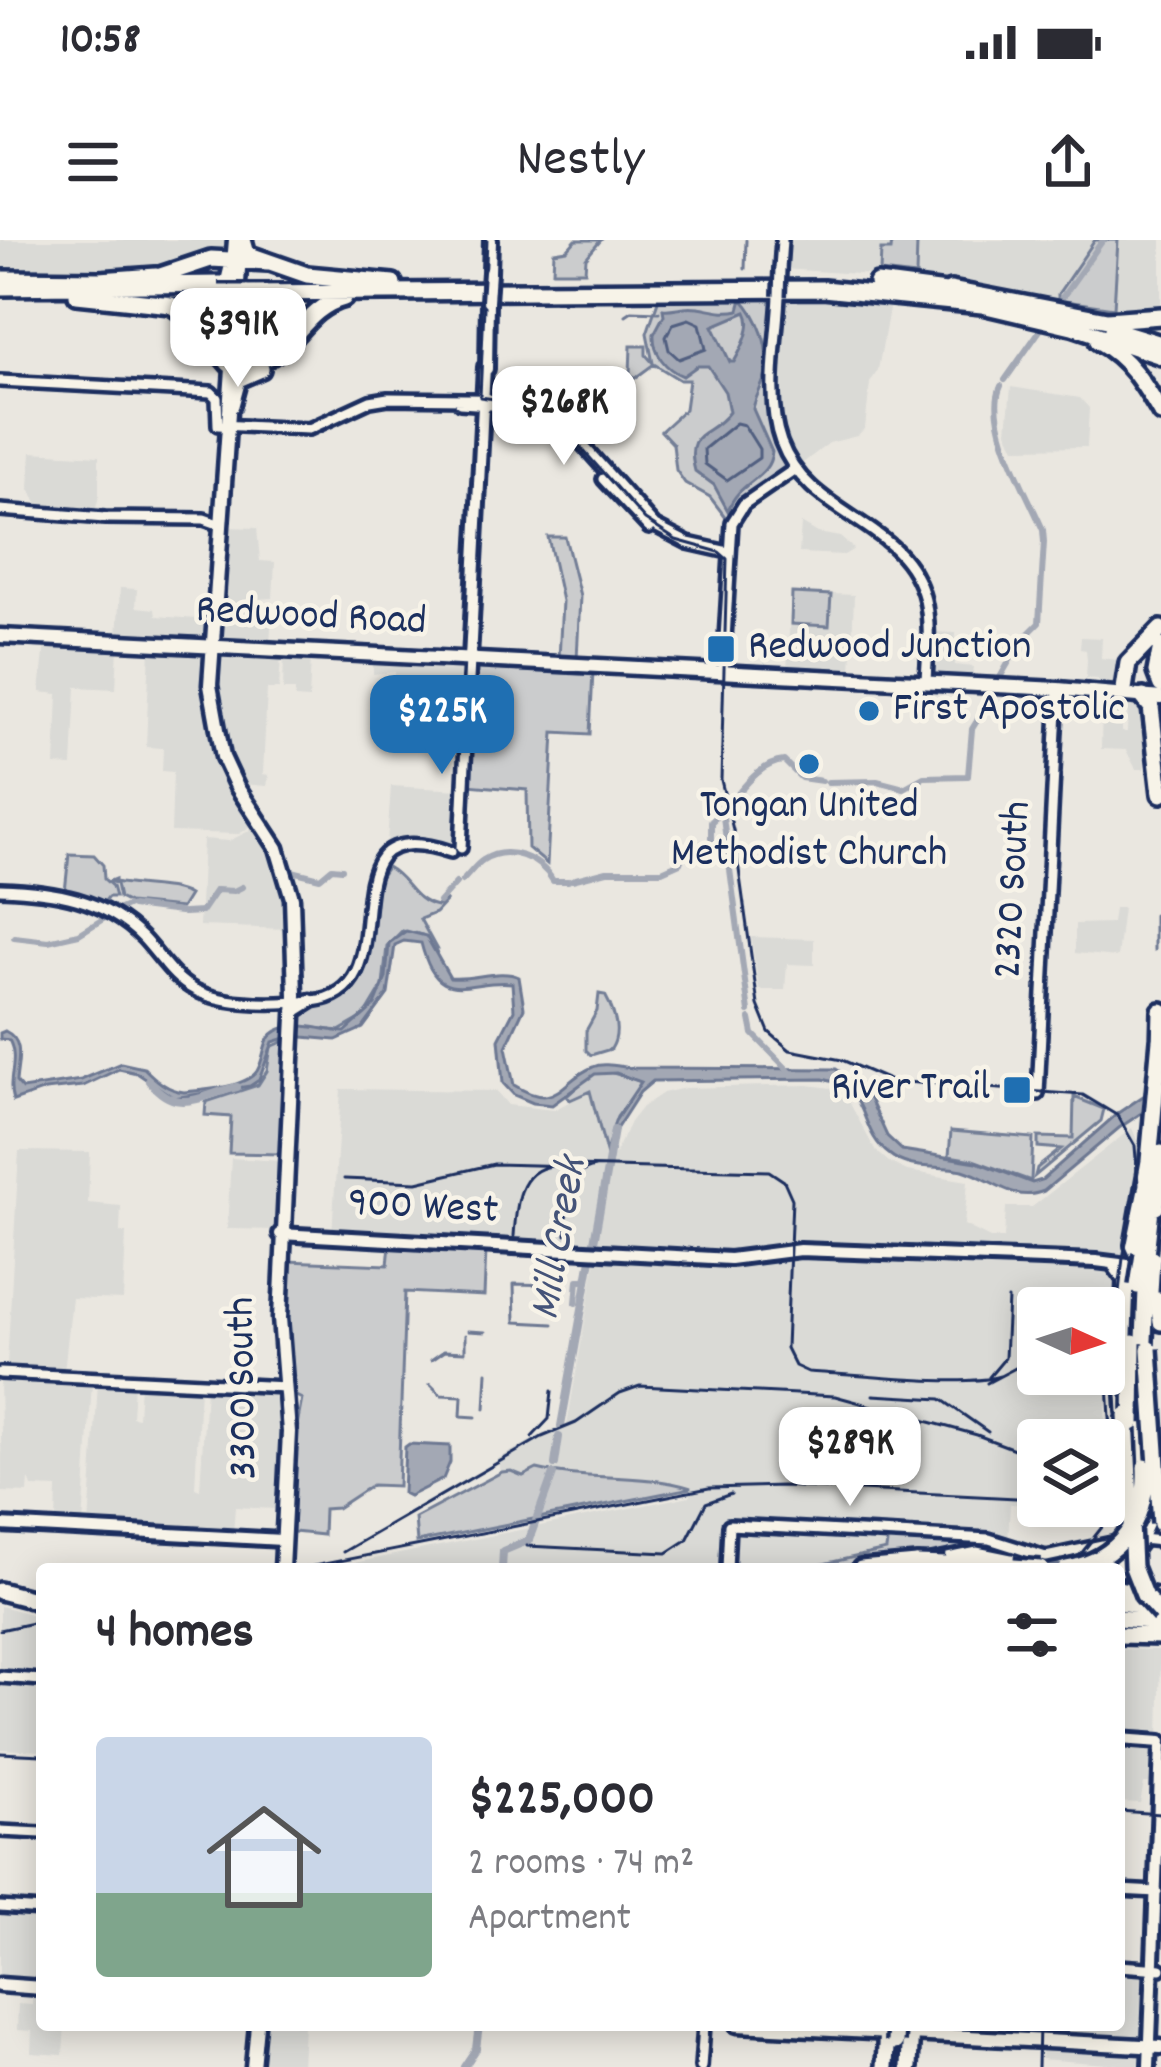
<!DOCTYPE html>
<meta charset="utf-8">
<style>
:root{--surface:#fff;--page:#f7f7f7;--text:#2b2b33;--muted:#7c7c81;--line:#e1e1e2;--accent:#1f6fb2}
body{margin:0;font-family:Dekko,sans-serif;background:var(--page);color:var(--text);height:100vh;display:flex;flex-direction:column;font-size:45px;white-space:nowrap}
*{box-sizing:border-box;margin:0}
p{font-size:39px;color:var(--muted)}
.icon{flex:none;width:66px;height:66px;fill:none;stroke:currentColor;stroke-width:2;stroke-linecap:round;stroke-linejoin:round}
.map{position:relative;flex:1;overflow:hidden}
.details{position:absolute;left:36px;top:1323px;width:1089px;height:468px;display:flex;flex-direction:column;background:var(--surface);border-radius:12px;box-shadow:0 6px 30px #0003}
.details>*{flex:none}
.needle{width:78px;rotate:93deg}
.controls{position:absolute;left:1017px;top:1047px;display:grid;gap:24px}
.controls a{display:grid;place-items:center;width:108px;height:108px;border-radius:12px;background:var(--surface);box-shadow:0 6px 30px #0003;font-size:60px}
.price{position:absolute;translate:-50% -102px;padding:0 27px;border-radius:24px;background:#fff;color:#222;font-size:39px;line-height:78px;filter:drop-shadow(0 3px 6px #0008)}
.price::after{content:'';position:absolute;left:50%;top:72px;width:36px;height:27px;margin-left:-18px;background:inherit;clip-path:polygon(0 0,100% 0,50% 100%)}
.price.current{background:var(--accent);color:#fff}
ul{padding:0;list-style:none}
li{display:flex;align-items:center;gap:36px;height:300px;padding:0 60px}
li+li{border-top:3px solid var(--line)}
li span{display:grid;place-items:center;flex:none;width:336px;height:240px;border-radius:12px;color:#555}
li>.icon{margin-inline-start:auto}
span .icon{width:144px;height:144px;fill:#fffc;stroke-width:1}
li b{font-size:51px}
h2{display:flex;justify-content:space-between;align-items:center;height:144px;padding:0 60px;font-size:51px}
.status{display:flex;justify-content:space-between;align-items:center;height:84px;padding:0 60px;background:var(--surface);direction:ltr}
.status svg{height:33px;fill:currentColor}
header{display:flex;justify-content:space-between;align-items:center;height:156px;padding:0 60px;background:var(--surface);font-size:54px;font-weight:600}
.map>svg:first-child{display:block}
.built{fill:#dadad6;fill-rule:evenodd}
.green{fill:#cbcccd;stroke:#737e96;stroke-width:3}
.water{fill:#a3a8b4;stroke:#6d7892;stroke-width:3;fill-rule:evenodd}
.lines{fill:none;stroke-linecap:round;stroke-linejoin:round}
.shore{stroke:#515f80;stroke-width:3}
.stream{stroke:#6d7892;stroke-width:3}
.canal{stroke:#a3a8b4;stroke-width:6}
.river{stroke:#a3a8b4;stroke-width:8}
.tertiary-casing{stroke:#1b2f5e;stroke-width:18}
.secondary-casing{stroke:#1b2f5e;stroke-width:20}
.primary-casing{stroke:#1b2f5e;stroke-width:21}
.motorway-casing{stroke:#1b2f5e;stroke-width:24}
.tertiary{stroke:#f7f3e8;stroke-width:9}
.secondary{stroke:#f7f3e8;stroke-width:10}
.primary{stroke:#f7f3e8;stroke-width:12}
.motorway{stroke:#f7f3e8;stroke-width:15}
.tram{stroke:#1b2f5e;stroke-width:3}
.rail{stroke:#1b2f5e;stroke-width:3}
.tertiary-bridge-casing{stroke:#1b2f5e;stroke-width:18;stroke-linecap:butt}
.secondary-bridge-casing{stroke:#1b2f5e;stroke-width:20;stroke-linecap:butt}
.motorway-bridge-casing{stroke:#1b2f5e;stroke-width:24;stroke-linecap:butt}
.tertiary-bridge{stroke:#f7f3e8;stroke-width:9}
.secondary-bridge{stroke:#f7f3e8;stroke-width:10}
.motorway-bridge{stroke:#f7f3e8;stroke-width:15}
.poi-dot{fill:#1f6fb2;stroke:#f7f3e8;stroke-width:4.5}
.labels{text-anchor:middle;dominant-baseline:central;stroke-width:9;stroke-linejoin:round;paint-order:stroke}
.street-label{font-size:42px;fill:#1b2f5e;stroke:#f7f3e8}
.poi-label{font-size:42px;fill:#1b2f5e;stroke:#f7f3e8;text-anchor:start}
.water-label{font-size:45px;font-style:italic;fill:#445378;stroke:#f7f3e8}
</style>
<div class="status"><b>10:58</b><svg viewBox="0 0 49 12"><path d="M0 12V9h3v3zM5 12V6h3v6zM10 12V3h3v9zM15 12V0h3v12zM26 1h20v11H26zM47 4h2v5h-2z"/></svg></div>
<header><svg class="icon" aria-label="menu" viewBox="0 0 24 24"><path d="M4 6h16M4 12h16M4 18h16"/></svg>Nestly<svg class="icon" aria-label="share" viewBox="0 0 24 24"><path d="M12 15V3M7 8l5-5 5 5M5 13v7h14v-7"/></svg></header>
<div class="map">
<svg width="1161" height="1827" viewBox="0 0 1161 1827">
<rect width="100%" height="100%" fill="#eae7e0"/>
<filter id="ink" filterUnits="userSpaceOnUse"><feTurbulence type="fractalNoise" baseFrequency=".00833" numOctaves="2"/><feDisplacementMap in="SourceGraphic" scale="24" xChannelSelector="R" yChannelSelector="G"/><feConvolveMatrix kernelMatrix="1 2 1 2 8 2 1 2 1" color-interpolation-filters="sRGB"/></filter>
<g filter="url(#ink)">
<path class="built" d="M0 0H229L224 12 156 31 0 35Z
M785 0H1161V66L1116 70 918 38 783 29Z
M786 57 890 63 878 130 870 143 865 188 857 196 829 203 799 226 783 197 778 167Z
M1011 147 1080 158 1089 168 1087 207 1015 208 1007 191Z
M31 212 99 216V256L94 276 41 270 29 247Z
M801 283 818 293 840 297 854 309 844 315 799 313Z
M226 287 257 288 260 321 275 322 273 358 259 359V372H272L270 405 220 401Z
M120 348 137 349 136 367 155 369 156 376 197 379 198 385 212 386 211 401 117 398Z
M791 352 854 355 851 434 787 431Z
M933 392 956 393 955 425 974 427 973 438 933 436Z
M1081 397 1102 398 1101 418 1118 420 1119 446 1099 445 1098 439 1086 438 1087 420 1086 410 1080 409Z
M45 402 118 407 116 449 76 447 72 526 55 525 58 454 40 452Z
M150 407 209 411 208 483 214 509 235 557 254 584 239 594 171 592 173 532 162 531 163 508 146 507Z
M219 412 281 415 279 449H267L263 534 269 535 267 546 241 544 226 513 217 468Z
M284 415 311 416 309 459 295 458V450H283Z
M373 421 462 426 463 446 395 444V432L373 434Z
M1102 458 1122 463V492H1127L1128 464H1144V529H1136L1126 510 1101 509Z
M391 546 460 550 455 601 443 605 387 603Z
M259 586 272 607 286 643 289 689 199 686 203 599 229 601Z
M1114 668H1123L1117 717 1075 713V684L1112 683Z
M751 697 814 699V725L787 724 785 750H759Z
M808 845 831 848 847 858 875 910 889 922 907 931 968 941 964 985 990 998H1004L1006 967H1032L1132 888 1142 913V955L1127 1017 1105 1175 1113 1208 1126 1215V1269L1061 1266H1104V1200H1038V1265L1010 1264 1008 1303 887 1292 886 1313 820 1329H324L690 1256 691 1247 537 1229 523 1237 511 1231 502 1232 496 1220 550 1190 567 1185 596 1017 332 994 341 849 496 851 508 865 554 870 589 851 607 915 614 916 630 882 642 867 663 853 685 848ZM1038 1068H1104V1134H1038Z
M19 911 90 912 88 963 121 966 120 992 126 993 123 1060 72 1058 64 1132 10 1130 7 1126Z
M231 918 281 921 277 990 227 989Z
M0 1137 92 1142 83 1285 56 1284 57 1248 32 1247 29 1239 28 1253 2 1252Z
M98 1142 134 1143 132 1177 138 1178 140 1143 200 1147 195 1248 200 1250 206 1148 277 1150 281 1193 276 1269 235 1267 233 1294 89 1286Z
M0 1366 42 1377V1511L0 1509Z
M1119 1409 1161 1410 1158 1539 1156 1543H1144L1140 1563 1119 1562Z
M0 1670 42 1672V1739L0 1737Z
M1119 1729 1148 1732 1146 1798 1061 1795 1062 1785H1119Z
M33 1750 42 1751V1785H65L63 1815 31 1813 32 1791 17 1790 18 1764 32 1765Z
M259 1785H304L302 1827H257Z
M1042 1804 1146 1809 1145 1827 1041 1819Z"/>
<path class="green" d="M576 0H601L586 18 585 31H553L554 12 567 10Z
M1095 0H1118L1114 68 1058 60V54Z
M892 1 917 3 916 36 880 32 881 10H891Z
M776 55 771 178 790 229 745 258 726 278 710 257 685 243 676 230 673 204 661 191 685 169 689 140H680L654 124 635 138 630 134 631 106H646V115L653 123 647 93 659 58Z
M548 297H565L580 356 577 420 559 419 562 361Z
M792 353 831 355 829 386 791 384Z
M474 423 593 431 590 494 554 492 547 624 528 608 527 550 467 545Z
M69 614 94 615 103 625 104 639 112 646 115 657H108L102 665 65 652Z
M387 627C408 638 412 661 437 666L447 660 435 673 420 679 437 710 436 717 422 695 402 691 387 706 383 746 365 776 339 791 299 786 300 769C368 746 372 703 374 639H379Z
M115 639V642C138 647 173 645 189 655L181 668 129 663 119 658 116 644 110 641Z
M599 754 605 755C614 771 622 792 611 809L591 815 586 810V791L597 771Z
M287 800 282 914 229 913 231 877 205 875 206 862 258 845 267 831 271 807Z
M603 830 643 842 617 877 606 912 590 851 570 860 567 856 589 836Z
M1074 857 1104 869 1101 881 1035 936 1037 928 1061 909 1038 907V897L1073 898Z
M951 891 1033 898 1031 941 973 920 949 916Z
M390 1005 486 1010 484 1056 405 1052 398 1246 372 1245 337 1268 324 1269 323 1295 293 1292 296 1191 302 1159 290 1153 283 1089 287 1021 388 1025Z
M537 1229C586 1241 644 1233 691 1248L417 1302 415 1278 502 1232 511 1231 523 1236Z
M888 1295 993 1301 1062 1326 884 1323 801 1329 886 1310Z"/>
<path class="water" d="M742 59C759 77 770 106 766 132 764 145 755 156 753 169L772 212C769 241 738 240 728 271L714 245 695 231C684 188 710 198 729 172L725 152 708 126H697L683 136C665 129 653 113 654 94L664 75 663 69C670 70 676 68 684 67 703 64 718 75 739 70ZM746 72C754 86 742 108 734 122H730L713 86Z
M406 691 426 696 450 738C472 741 500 728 519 737L524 768 506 807 514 845C558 873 560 840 593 827 604 822 620 827 633 828L836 829 865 848 887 896 902 910 977 922 1032 943 1042 940 1118 873 1161 844V860L1119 888 1044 951C1034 955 1026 956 1016 953 998 948 981 935 963 930 938 924 910 932 889 914 856 889 873 849 823 839L653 841 640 852 611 897 615 881 641 842 616 833 595 834 552 865 533 863 514 855 503 843 499 799 514 770 512 743C468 738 438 771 421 703L404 701 395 705 388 754 363 788 336 800 292 796 273 802 259 840 250 846 174 858 137 833 119 829 83 846 45 850 13 861C6 839 20 820 9 800L0 799V793L5 791C26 801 17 823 16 842L22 849 81 840 121 823 144 828C156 840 167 850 184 852 203 850 245 848 257 831 268 813 259 794 287 787 304 783 328 791 345 792L375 765 386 738 389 703Z
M409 1204 450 1206V1222L443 1239 409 1256 403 1253 405 1207Z"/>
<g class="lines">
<path class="shore" d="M689 79 700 84 706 109 679 119 669 110 666 97 673 84Z
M736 183 744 185 759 209V218L727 240 705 224 704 209Z"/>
<path class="stream" d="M745 29 746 0
M626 75 632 71 659 72
M1154 710V675
M553 1084 515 1082 514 1044 555 1045
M468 1091 485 1092
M431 1120 444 1111 465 1112V1095
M430 1144 441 1155 462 1156 461 1176 476 1177
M485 1169 487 1132"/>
<path class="canal" d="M1059 62 1103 0
M1005 140 1043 86
M998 441 1021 401 1039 383 1044 302 1043 290C1029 256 984 181 1001 146
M828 542 877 541 904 548 924 537 968 536 972 489 994 453
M729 564C744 547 760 523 784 521L801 538 822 541
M723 577 749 772
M292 631 320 638 332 628 342 629
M572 640 607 631H662L680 623 684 612 692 606 711 602V582L725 569
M462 641C469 635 475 625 483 620 508 604 540 618 553 641H568
M439 662 456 643
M132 666 180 672
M115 671 127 666
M184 673 201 672 216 650 234 651 242 647
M14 697 48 701 79 694 108 676
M750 779 753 794 790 832
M576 1063 578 1040H588"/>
<path class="river" d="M149 841C178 877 200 855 237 847
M561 1186 614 890
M555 1224 559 1197
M502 1329 503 1311 529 1300 553 1234
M464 1827 476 1809 479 1785"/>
<defs>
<path id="tertiary" d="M780 29 782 0
M0 36 100 37 156 33
M779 56C777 101 765 158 781 202 810 280 905 278 925 360 931 387 927 415 926 442
M0 141 211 152 217 158 218 185 309 189 370 161 388 158 535 160 549 167 655 286 688 303 728 312
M460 163 534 168 553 181
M603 239 649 288
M0 270 105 278 204 279 221 285
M723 432 732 283 744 264 795 229
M461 608 470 419
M0 649C53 651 104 658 143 698 160 716 173 739 195 750 225 766 279 764 312 761 417 750 311 565 451 612
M1038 854 1058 449
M0 1133 285 1147
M1141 1299 1161 1301
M727 1329 729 1285 989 1299 1046 1317 1112 1303
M0 1437 42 1440
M0 1591 42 1593
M1119 1650 1157 1652
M0 1667 42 1670
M1119 1726 1161 1729
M701 1827 704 1785"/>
<path id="secondary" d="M490 32 491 0
M487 129 488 61
M470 419 485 127
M280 994 730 1019 800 1010 1096 1021 1128 1025 1161 1035
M0 1285 282 1300
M1119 1499 1161 1502
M1149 1827 1161 1506"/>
<path id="primary" d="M240 14 210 445 223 517 237 547 277 608 292 658 295 755 280 1078 289 1192 282 1329
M233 24 235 0
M0 396 1058 449 1161 458
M294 771 310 761
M0 1745 42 1748
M737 1785 1161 1807
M253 1827 257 1785"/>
<path id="motorway" d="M243 0 247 14 307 35 393 43
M154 38 211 19 268 22
M877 43 961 54
M0 47 221 44
M951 50 1107 80 1161 76
M246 53 823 49 982 65 1072 86 1161 116
M77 55 171 65 191 79 229 124
M236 73C238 95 250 112 274 99 290 80 278 61 254 59
M1112 89 1161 104
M1098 101C1129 118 1144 144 1161 173
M221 105 218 85 234 19
M242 122C291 126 297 70 344 58
M231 165 238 139 261 129
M1161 406 1156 432 1161 445
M1124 449 1128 423 1161 389
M1143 457 1151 467 1161 554
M1160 809 1161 771
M1156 967 1161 913
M1146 1015 1152 959
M1118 1028 1126 1039 1123 1122 1126 1171
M1146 1031 1134 1005 1149 921 1160 800
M1146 1035 1158 1053 1161 1082
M1139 1123 1145 1227
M1143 1125 1146 1050
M1139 1298 1149 1276
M932 1324 977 1315 1026 1325
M950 1325 1010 1327
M861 1329 917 1324
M1118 1329 1140 1299
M1119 1349 1161 1358
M0 1351 42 1362
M1119 1362 1161 1368
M1119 1378 1161 1382
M1119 1395 1161 1396
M885 1827 887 1785
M909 1827 911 1785"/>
</defs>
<use href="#tertiary" class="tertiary-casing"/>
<use href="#secondary" class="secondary-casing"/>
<use href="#primary" class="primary-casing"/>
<use href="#motorway" class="motorway-casing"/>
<use href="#tertiary" class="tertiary"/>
<use href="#secondary" class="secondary"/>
<use href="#primary" class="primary"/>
<use href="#motorway" class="motorway"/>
<path class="tram" d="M487 0 480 157 544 166 645 280 676 300 719 312 727 319 721 540 734 594 758 765 769 792 790 810 842 820 891 841 1083 855 1118 876 1135 906 1138 944 1123 1018 1108 1144 1110 1178 1121 1220V1247L1110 1277 1069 1329
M0 1513 42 1515
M1119 1571 1161 1574
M1038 1827 1039 1785"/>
<path class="rail" d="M344 939 417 942 494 924 769 931 784 941 792 959 786 1108 795 1126 808 1132C851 1134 965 1148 1000 1136
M566 995C567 968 562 933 595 927
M514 996C516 967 518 930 552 926
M989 1137 1005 1118 1008 1059
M987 1143 1021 1125 1038 1122
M873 1155 941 1159 988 1192
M532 1197 549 1179 552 1151
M1104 1238 1161 1254
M1085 1266 1161 1269
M527 1306 667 1313 687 1300 706 1263 731 1254
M343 1312 542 1197 576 1183 620 1153 640 1146 835 1156 977 1195 1038 1218
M299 1329 709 1248 782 1246 1038 1259
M0 1390 42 1381"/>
<defs>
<path id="tertiary-bridge" d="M779 56 780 29"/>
<path id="secondary-bridge" d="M488 61 490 32"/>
<path id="motorway-bridge" d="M218 53H246
M221 105 242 122
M1138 1046 1143 1014
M1150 1052 1152 1019
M1149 1109 1161 1284
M1126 1175 1133 1327 1144 1355 1161 1374
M1132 1183 1133 1103
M917 1324 946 1325
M1013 1327 1041 1329
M1067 1329C1119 1320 1148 1279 1145 1227
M895 1802 896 1785"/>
</defs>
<use href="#tertiary-bridge" class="tertiary-bridge-casing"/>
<use href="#secondary-bridge" class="secondary-bridge-casing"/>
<use href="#motorway-bridge" class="motorway-bridge-casing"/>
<use href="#tertiary-bridge" class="tertiary-bridge"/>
<use href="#secondary-bridge" class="secondary-bridge"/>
<use href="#motorway-bridge" class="motorway-bridge"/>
</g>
</g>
<g class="poi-dot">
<rect x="706" y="394" width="30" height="30" rx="6"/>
<circle cx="869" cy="471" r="12"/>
<circle cx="809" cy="524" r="12"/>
<rect x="1002" y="835" width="30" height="30" rx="6"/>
</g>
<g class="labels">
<g class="street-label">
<text transform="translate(311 378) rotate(3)">Redwood Road</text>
<text transform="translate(1015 650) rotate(-87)">2320 South</text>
<text transform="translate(423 969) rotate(3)">900 West</text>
<text transform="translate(245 1148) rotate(-91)">3300 South</text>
</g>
<g class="poi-label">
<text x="748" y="409">Redwood Junction</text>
<text x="893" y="471">First Apostolic</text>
<text x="809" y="568" text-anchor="middle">Tongan United<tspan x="809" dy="48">Methodist Church</tspan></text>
<text x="990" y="850" text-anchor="end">River Trail</text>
</g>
<g class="water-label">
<text transform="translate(561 999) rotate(-80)">Mill Creek</text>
</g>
</g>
</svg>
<div class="controls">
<a><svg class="needle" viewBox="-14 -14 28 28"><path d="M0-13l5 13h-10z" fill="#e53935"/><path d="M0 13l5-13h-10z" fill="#7c7c81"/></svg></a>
<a><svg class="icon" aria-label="layers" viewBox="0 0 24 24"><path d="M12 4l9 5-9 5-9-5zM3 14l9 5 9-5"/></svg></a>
</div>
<b class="price" style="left:238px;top:150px">$391K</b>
<b class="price" style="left:564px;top:228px">$268K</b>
<b class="price current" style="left:442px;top:537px">$225K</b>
<b class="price" style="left:850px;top:1269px">$289K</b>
<section class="details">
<h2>4 homes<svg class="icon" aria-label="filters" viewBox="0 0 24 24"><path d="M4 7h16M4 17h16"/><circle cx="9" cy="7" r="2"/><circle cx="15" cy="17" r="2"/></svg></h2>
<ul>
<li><span style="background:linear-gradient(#c9d6e8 65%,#7fa58c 0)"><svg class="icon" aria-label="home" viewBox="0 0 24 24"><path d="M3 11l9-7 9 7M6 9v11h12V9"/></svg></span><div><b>$225,000</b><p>2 rooms · 74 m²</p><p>Apartment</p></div></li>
</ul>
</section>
</div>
